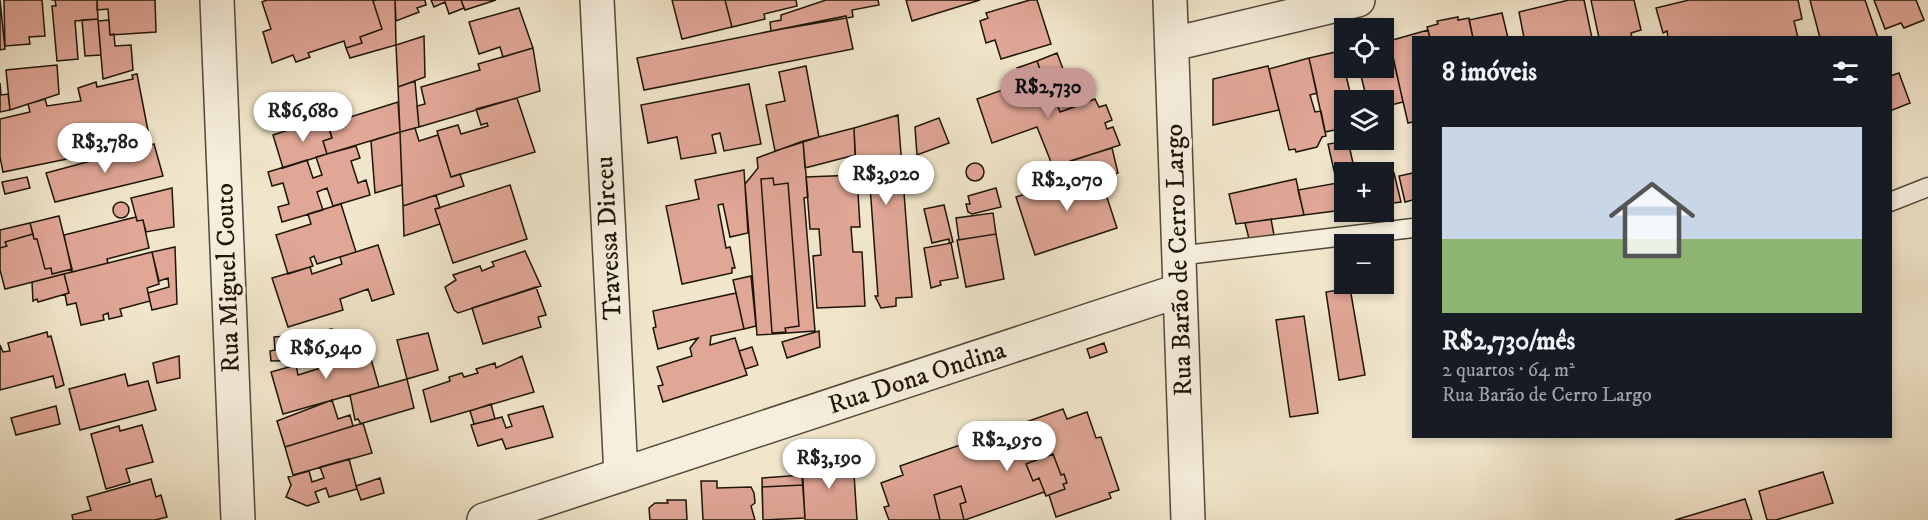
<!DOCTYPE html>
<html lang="pt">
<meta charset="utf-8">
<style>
:root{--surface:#171b24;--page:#20242c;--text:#f1f3f6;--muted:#9ea1a6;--line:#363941;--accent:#c59692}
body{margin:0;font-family:"IM FELL DW Pica",serif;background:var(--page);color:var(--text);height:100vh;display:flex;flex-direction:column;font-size:22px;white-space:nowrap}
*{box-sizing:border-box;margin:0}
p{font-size:20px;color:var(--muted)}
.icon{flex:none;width:33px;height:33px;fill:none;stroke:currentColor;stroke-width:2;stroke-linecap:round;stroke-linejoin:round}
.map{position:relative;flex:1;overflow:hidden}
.details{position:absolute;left:1412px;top:36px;width:480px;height:402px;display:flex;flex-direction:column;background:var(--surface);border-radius:0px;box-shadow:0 3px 9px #0003}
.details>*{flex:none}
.tools{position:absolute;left:1334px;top:18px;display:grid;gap:12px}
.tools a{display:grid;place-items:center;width:60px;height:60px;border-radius:0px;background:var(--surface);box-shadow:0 3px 9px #0003;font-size:30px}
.price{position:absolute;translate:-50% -51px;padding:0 14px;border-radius:21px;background:#fff;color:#222;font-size:20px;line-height:39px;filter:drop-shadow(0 2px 3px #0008)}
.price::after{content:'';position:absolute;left:50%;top:36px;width:18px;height:14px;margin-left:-9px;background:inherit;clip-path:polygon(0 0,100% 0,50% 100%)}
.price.selected{background:var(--accent);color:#111}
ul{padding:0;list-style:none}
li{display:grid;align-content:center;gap:12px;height:318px;padding:0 30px}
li+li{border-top:2px solid var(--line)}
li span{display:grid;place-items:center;height:186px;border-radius:0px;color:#555}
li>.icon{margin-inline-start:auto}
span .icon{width:108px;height:108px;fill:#fffc;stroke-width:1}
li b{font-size:26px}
h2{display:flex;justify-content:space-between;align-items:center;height:72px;padding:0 30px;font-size:26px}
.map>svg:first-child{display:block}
.building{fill:#e0a696;stroke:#1e150a;stroke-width:1.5}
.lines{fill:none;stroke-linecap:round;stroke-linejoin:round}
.service-casing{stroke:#53493a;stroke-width:21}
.minor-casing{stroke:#53493a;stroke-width:36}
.tertiary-casing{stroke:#53493a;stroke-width:36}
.service{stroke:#f6efdd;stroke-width:18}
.minor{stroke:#f6efdd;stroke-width:33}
.tertiary{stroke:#f6efdd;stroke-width:33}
.labels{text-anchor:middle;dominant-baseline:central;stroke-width:6;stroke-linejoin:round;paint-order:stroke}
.street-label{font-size:26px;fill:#1e150a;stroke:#f6efdd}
</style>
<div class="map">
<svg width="1928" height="520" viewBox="0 0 1928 520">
<rect width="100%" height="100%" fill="#f1e6cb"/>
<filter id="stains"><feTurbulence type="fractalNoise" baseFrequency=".00333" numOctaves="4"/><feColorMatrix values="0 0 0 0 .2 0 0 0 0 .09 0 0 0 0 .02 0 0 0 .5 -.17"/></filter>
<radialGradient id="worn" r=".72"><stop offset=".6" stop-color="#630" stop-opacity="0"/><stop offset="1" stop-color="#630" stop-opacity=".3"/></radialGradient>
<path class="building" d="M0 0 5 49 0 50Z
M4 0H42L45 36 29 37 30 44 5 46Z
M51 0H97L98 19 75 21 78 59 57 61 52 6H56L55 0Z
M97 0H155L156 32 110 35 108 9 97 10Z
M267 0H376L373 1 382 29 360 37 362 43 346 48 344 41 308 53 310 57 296 62 293 55 272 63 263 32 271 29 262 2Z
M376 0H395L396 45 350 58 346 48 362 43 360 37 382 29 373 1Z
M395 0H425L426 5 417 8 419 12 396 21Z
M431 0H461L464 8 449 14 445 2 434 7Z
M461 0H496L465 10Z
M672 0H725L732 27 682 39Z
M725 0H796L797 6 764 14 765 19 732 27Z
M826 0H878L879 5 852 10 853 17 771 31 770 22 781 20V15Z
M906 0H980L912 21Z
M1030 0H1037L1051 44 1001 59 995 40 986 43 980 21 988 18 986 13Z
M1569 0H1584L1592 38H1524L1519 12Z
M1591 0H1634L1641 30 1631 33 1632 38H1599Z
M1689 0H1798L1802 19 1794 21 1798 38H1668L1667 31 1663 33 1656 8Z
M1810 0H1865L1878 38H1820Z
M1874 0H1916L1924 20 1904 28 1901 23 1885 29Z
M519 8 533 48 503 57 500 47 479 54 469 22Z
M1502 13 1508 38H1473L1469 20Z
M846 16 853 49 644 90 637 58Z
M1458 17V20L1469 18 1473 38H1430L1427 27 1438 24 1437 21Z
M98 19 101 55 85 56 82 20Z
M109 20 110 35 114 34 115 46 131 45 133 70 103 79 98 21Z
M1428 30 1430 38H1413V122L1408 123 1389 41Z
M424 36 425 77 398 87 396 45Z
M1390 43 1403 102 1383 107V100H1367L1359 68H1383V44Z
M533 48 540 91 419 127 417 106 425 104 421 87 480 70 478 64Z
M1340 51 1352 100H1344V128L1325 132 1309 58Z
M1057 53 1077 106 1060 112 1045 74 1042 75 1037 61Z
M1309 58 1317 93 1310 95 1315 112 1321 111 1326 136 1322 137 1317 147 1296 152 1295 149 1289 150 1269 69Z
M1037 61 1042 75 1045 74 1060 112 1095 99 1099 107 1106 105 1112 120 1105 123 1107 129 1113 127 1120 145 1053 167 1037 127 992 143 977 99 1022 83 1017 68Z
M57 65 59 94 10 110 6 70Z
M806 66 819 137 775 151 766 105 785 101 779 72Z
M1268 66 1279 110 1213 125V79Z
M1899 73 1910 103 1890 111V76Z
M137 74 150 141 112 149 111 145 81 153 82 156 3 172 0 157V119L30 112 28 104 45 99 47 106 81 101 78 88 96 82 97 87 133 79 132 75Z
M415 81 419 127 400 132 398 87Z
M0 83 1 95 8 94 10 110 0 112Z
M749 84 761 144 724 151 720 133 712 135 716 153 681 159 677 137 648 143 641 105Z
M517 98 535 152 451 177 437 131 458 125 461 134 488 126 487 123 481 125 476 109Z
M398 102 400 132 327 154 323 141 332 138 328 124Z
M898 115 912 297 896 298V306L881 308 875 296H878L870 186H857L854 128Z
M325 118 332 138 323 141 327 154 283 168 273 135Z
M939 118 949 143 917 155 915 127Z
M415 128 419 141 438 135 451 177 460 174 464 186 403 206 400 132Z
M854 128 855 155 805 168 803 141Z
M400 132 402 185 375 193 371 141Z
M803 141 808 197 804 198 815 331 757 335 745 184 758 168 757 158Z
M1348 141 1355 172H1344L1343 210 1328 144Z
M154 144 163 176 55 202 46 173Z
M356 146 360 158 351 161 358 183 366 180 370 195 333 206 327 188 317 192 323 210 282 222 278 207 289 204 283 183 272 186 268 172 307 160 313 178 322 175 316 157Z
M1112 148 1118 173 1100 179 1098 170 1076 177 1070 161Z
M966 172a9 9 0 1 1 18 0a9 9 0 1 1-18 0Z
M744 170 748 233 730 237 723 204 718 205 726 248 730 247 735 268H732V273L682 284 666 206 699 199 695 180Z
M1098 170 1117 228 1035 255 1016 197Z
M1394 173 1401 202 1384 204 1383 176Z
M1413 173V200L1405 202 1399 176Z
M857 175 860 227H851L853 252H862L865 306 817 308 813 256 821 255 819 229H810L806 177Z
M27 177 30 188 5 194 2 182Z
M773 178 774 185 788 183 799 326 785 328 786 332 772 333 761 179Z
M1296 179 1304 215 1236 224 1229 194Z
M1337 183 1343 210 1304 215 1298 190Z
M510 185 527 239 453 263 435 209Z
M172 188 174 227 146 232 143 220 137 221 131 198Z
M996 188 1001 207 972 214 968 212 966 204H970L968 196Z
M436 195 440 208 435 209 440 224 404 236 403 206Z
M113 210a8 8 0 1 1 16 0a8 8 0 1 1-16 0Z
M341 204 356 252 317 264 314 256 310 258 313 266 288 274 276 235 311 224 308 214Z
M944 205 953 242 949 243V239L932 243 924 209Z
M993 213 996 234 959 240 956 218Z
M59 216 72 269 52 274 51 268 45 269 37 239H34L30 223Z
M136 217 137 221 143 220 149 248 107 259 108 263 72 272 64 235Z
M1271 219 1274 235 1249 239 1245 223Z
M30 223 33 234 5 242 7 246 0 248V230Z
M33 234 34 239H37L45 269 51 268 52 274 72 269V272L5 289 0 270V248L7 246 5 242Z
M996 234 1004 279 966 287 957 240Z
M951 243 958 278 940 281 941 285 931 288 924 248Z
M378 245 394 294 372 301 368 289 340 299 343 310 288 327 272 278 310 267 312 274 342 264 340 257Z
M175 247 177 304 152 310 148 293 169 287 168 278 159 281 152 252Z
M525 251 541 286 458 313 454 310 445 287 456 280 453 275 480 266 482 271 494 266 492 262Z
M152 252 159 284 147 288 150 301 120 309 122 316 109 319 108 313 103 315 104 320 81 325 76 303 67 305 65 294 69 293 64 274Z
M64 274 69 293 38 302 37 299 33 301 32 282Z
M751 276 756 326 744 329 733 280Z
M536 287 546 315 538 317 541 327 483 344 472 308Z
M1350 288 1365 375 1339 380 1326 292Z
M736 293 744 329 711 336 710 345 735 338 747 375 663 402 658 386 663 385 657 367 692 356 690 348 698 338 658 349 653 328 656 327 653 311Z
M1304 316 1318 413 1290 417 1276 320Z
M332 329 335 348 314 352 312 333Z
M819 331 820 347 787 358 782 342Z
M47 332 48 337 51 336 64 385 56 388 53 376 0 390V345L3 352 10 351 8 343Z
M428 333 438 370 407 379 397 340Z
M305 335V338L312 337 314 355H307L308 360 271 361 270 351 275 350 274 337Z
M1104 343 1107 352 1090 358 1087 349Z
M360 344 362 354 369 352 379 387 283 414 271 372 296 365 298 375 327 366 324 355Z
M752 347 758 365 745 369 739 351Z
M179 356 180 378 157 383 153 363Z
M522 356 534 392 431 422 423 390 450 381 449 377 462 373 464 377 478 373 476 369 495 363 496 368Z
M125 374 128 386 148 381 156 410 80 430 69 389Z
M407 379 414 408 363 423 361 424 358 419 355 420 350 395Z
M332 400 338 419 350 415 353 426 285 447 277 421Z
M491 404 495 419 474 424 470 411Z
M56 406 60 424 16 435 11 418Z
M543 406 553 437 506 449 502 439 478 446 471 425 502 417 506 428 512 426 508 415Z
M1063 409 1067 419 1087 412 1096 438 1101 437 1119 490 1109 493 1111 498 1056 517 1049 495 1046 496 1044 492 965 520H889L884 507 889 506 881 483 903 475 900 466Z
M363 423 372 453 293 475 285 447Z
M142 425 153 462 126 469 130 482 106 489 91 434 119 426 120 431Z
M1053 454 1061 475 1064 474 1067 483 1063 484 1065 489 1046 496 1039 478 1033 481 1026 464Z
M349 459 357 489 329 497 326 488 315 492 319 502 307 506 286 497 291 485 288 477 309 471 312 482 324 478 320 467Z
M853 459 857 520H805L802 462Z
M1823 472 1833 503 1776 520H1767L1759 491Z
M802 475 805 518 763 520 762 478Z
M380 478 384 493 361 500 356 486Z
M151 479 156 497 161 495 167 517 155 520H73L72 515 91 510 87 497Z
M701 481H717V488L751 487 754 493 755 503 751 506 755 520H703Z
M803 485 805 518 763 520 762 487Z
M961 486 966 502 960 504 964 520H940L934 495Z
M1745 499 1752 520H1675Z
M667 500H686L687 520H650L649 508 655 503H668Z"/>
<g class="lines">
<defs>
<path id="service" d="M1890 202 1928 187
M1177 256 1413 228"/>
<path id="minor" d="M597 0 621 475
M1170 0 1188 520
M1173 44 1358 0
M484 520 1178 291"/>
<path id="tertiary" d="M217 0 238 520"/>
</defs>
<use href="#service" class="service-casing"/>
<use href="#minor" class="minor-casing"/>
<use href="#tertiary" class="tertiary-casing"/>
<use href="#service" class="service"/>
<use href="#minor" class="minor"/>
<use href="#tertiary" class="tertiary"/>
</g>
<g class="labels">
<g class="street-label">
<text transform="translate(609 238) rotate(-93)">Travessa Dirceu</text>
<text transform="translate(1179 260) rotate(-92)">Rua Barão de Cerro Largo</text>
<text transform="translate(228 278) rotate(-92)">Rua Miguel Couto</text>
<text transform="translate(917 378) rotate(-18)">Rua Dona Ondina</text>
</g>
</g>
<rect width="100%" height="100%" filter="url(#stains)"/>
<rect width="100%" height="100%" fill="url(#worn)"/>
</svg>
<div class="tools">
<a><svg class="icon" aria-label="locate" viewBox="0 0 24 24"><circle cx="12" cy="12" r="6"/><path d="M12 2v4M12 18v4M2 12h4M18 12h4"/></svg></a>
<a><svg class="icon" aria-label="layers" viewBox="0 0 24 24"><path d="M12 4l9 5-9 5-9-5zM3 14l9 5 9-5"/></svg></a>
<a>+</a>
<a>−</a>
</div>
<b class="price selected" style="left:1048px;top:119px">R$2,730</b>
<b class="price" style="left:303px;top:143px">R$6,680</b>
<b class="price" style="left:105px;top:174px">R$3,780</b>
<b class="price" style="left:886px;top:206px">R$3,920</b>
<b class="price" style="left:1067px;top:212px">R$2,070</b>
<b class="price" style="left:326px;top:380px">R$6,940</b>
<b class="price" style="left:1007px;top:472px">R$2,950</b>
<b class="price" style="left:829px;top:490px">R$3,190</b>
<section class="details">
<h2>8 imóveis<svg class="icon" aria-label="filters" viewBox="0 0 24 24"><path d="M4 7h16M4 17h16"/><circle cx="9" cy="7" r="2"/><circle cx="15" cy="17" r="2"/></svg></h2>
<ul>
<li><span style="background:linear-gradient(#c9d6e8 60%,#8fb573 0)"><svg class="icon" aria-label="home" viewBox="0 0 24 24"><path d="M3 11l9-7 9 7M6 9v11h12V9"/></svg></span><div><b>R$2,730/mês</b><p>2 quartos · 64 m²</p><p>Rua Barão de Cerro Largo</p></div></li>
</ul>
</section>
</div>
